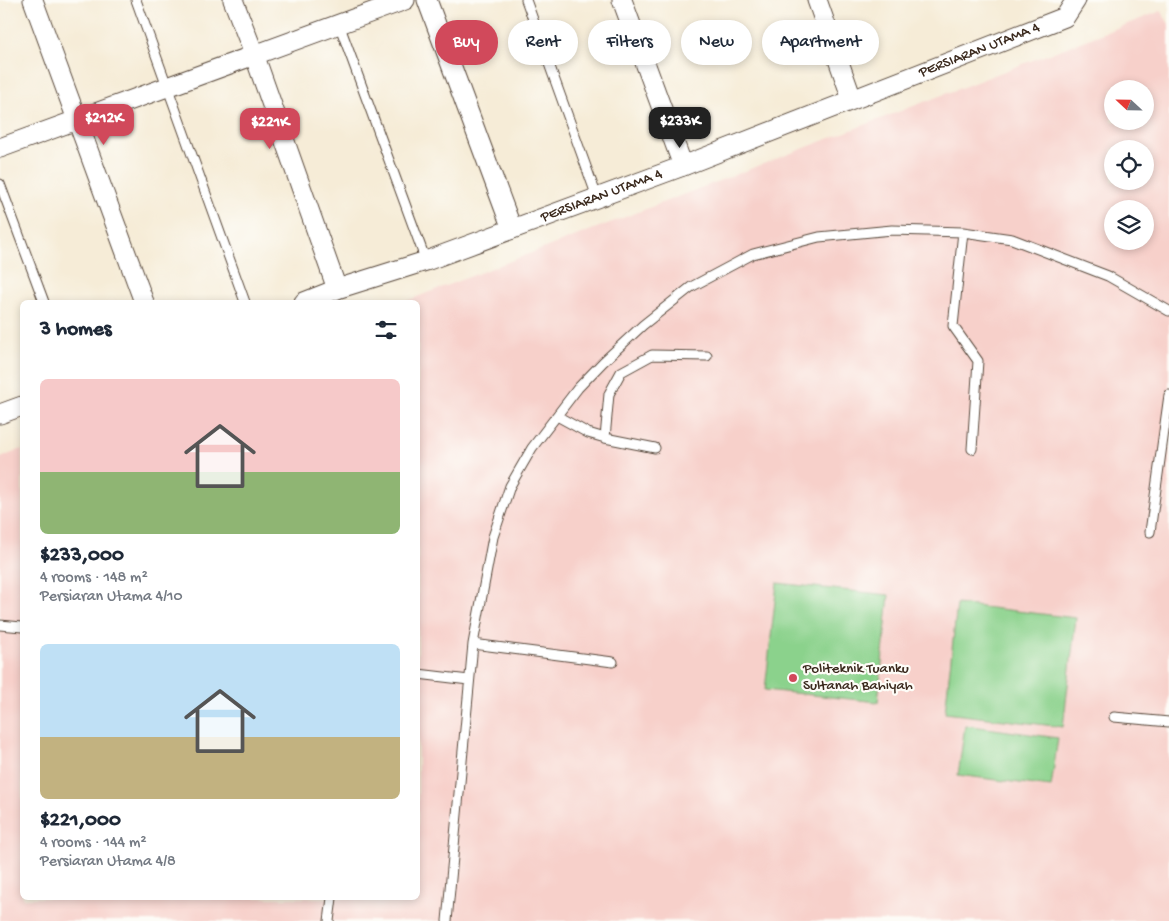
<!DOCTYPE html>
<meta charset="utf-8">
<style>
:root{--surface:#fff;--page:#f6f6f7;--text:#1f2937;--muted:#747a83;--accent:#d1495b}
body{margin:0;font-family:"Gochi Hand",sans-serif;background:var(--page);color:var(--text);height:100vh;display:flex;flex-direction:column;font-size:19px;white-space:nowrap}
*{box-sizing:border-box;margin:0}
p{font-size:16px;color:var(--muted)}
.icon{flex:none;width:28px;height:28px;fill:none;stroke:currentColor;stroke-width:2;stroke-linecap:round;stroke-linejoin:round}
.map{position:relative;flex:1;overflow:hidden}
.side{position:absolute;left:20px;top:300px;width:400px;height:600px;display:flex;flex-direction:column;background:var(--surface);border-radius:8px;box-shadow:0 2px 8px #0003}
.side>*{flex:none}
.top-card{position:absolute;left:435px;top:20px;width:475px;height:45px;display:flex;gap:10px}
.needle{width:32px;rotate:292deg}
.fabs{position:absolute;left:1104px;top:80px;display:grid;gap:10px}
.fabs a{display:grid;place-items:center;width:50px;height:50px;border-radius:50%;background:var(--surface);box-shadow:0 2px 8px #0003;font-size:25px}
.price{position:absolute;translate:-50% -42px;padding:0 11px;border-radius:10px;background:var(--accent);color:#fff;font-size:16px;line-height:32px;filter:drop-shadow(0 1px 2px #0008)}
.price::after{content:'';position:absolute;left:50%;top:30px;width:15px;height:11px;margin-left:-8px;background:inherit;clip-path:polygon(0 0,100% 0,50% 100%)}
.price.on{background:#222;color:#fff}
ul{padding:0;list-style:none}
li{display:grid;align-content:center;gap:10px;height:265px;padding:0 20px}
li span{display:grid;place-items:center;height:155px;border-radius:8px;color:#555}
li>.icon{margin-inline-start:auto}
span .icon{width:90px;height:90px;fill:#fffc;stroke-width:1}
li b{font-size:21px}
h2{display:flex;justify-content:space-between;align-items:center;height:60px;padding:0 20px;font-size:21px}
.tag{padding:0 18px;border-radius:22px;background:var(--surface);box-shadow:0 2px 8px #0003;font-size:18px;line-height:45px}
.tag.on{background:var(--accent);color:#fff}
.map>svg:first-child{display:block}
.built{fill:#f7d0ca;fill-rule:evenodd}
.green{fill:#8bd28c;stroke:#637e55}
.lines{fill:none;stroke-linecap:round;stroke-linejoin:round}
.lane-casing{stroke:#57473a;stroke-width:11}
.street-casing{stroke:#57473a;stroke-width:21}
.lane{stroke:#fff;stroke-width:9}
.street{stroke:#fff;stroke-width:19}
.poi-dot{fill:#d1495b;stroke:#fdfcf7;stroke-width:2}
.labels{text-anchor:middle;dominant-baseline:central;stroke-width:4.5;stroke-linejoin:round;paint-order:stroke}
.street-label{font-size:15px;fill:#3b2a1e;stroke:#fdfcf7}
.poi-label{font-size:15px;fill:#3b2a1e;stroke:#fdfcf7;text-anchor:start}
</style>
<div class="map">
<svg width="1169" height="921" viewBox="0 0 1169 921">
<rect width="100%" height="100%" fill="#fdfcf7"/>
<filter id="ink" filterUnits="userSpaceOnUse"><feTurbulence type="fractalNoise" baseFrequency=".02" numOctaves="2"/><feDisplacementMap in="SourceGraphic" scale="10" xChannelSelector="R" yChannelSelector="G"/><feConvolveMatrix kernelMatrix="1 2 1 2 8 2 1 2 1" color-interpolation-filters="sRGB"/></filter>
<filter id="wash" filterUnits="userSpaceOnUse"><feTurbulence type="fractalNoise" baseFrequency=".0096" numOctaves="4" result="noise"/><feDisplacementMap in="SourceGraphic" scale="20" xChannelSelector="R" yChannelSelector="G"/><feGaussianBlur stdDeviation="1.12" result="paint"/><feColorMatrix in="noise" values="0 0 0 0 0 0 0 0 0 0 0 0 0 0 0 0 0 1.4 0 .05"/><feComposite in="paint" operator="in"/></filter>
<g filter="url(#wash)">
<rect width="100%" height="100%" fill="#f6ecd7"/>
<path class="built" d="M1161 11 1169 24V921H0V458L22 449V898H418V302H404ZM1112 89H1145V121H1112ZM1112 149H1145V181H1112ZM1112 209H1145V241H1112Z"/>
<path class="green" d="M777 583 889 595 878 702 765 690Z
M957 604 1076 618 1063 727 945 713Z
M965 725 1058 738 1051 787 958 775Z"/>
</g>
<g filter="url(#ink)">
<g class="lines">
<defs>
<path id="lane" d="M136 0 245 302
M526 0 597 197
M339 24 426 261
M0 184 44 302
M963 232 953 326 978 361 972 449
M557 416 588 433 605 438 655 448
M605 438 609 394 621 372 652 355 707 356
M1150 532 1169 395
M0 625 22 627
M473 644 613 662
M418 674 469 680
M1114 717 1169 722
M329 921 332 898
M447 921 473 644 493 537 510 486 532 448 578 388 603 362 643 325 691 287 753 254 819 237 892 230 963 232 1012 239 1108 276 1169 311"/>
<g id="street">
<path d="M33 0 144 302"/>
<path d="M233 0 254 54 337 289"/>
<path d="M427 0 512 229"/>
<path d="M622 0 683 166"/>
<path d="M817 0 852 99"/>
<path d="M0 148 405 0"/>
<path id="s1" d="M304 302 337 289 426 261 683 166 1065 17 1076 0"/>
<path d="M0 414 22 406"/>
</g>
</defs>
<use href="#lane" class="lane-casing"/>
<use href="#street" class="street-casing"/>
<use href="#lane" class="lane"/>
<use href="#street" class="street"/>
</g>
</g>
<circle class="poi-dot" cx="793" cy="678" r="5"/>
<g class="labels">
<g class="street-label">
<text stroke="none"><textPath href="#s1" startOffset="721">PERSIARAN UTAMA 4</textPath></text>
<text stroke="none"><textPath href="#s1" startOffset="316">PERSIARAN UTAMA 4</textPath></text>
</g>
<g class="poi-label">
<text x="803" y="669">Politeknik Tuanku<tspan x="803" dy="17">Sultanah Bahiyah</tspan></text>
</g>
</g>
</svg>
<div class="fabs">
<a><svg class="needle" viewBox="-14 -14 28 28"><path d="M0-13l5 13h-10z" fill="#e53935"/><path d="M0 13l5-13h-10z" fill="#747a83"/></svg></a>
<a><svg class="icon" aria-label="locate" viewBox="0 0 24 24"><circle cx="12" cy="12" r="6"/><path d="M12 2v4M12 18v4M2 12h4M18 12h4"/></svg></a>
<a><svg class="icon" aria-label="layers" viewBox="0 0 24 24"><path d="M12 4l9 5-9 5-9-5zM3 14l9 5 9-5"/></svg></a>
</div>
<b class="price" style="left:104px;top:146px">$212K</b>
<b class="price on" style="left:680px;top:149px">$233K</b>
<b class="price" style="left:270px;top:150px">$221K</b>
<div class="top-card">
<a class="tag on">Buy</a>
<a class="tag">Rent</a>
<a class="tag">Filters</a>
<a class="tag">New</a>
<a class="tag">Apartment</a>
</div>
<section class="side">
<h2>3 homes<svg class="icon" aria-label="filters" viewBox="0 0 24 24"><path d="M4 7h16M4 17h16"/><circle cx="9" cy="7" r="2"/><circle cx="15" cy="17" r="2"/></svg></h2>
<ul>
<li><span style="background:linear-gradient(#f6c9c9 60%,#8fb573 0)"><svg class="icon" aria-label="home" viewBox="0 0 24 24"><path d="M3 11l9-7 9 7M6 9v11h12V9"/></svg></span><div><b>$233,000</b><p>4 rooms · 148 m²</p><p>Persiaran Utama 4/10</p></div></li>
<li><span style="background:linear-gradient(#bfe0f5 60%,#c2b280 0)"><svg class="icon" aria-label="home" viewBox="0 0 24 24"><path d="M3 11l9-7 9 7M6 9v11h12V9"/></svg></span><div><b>$221,000</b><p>4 rooms · 144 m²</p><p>Persiaran Utama 4/8</p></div></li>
</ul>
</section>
</div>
